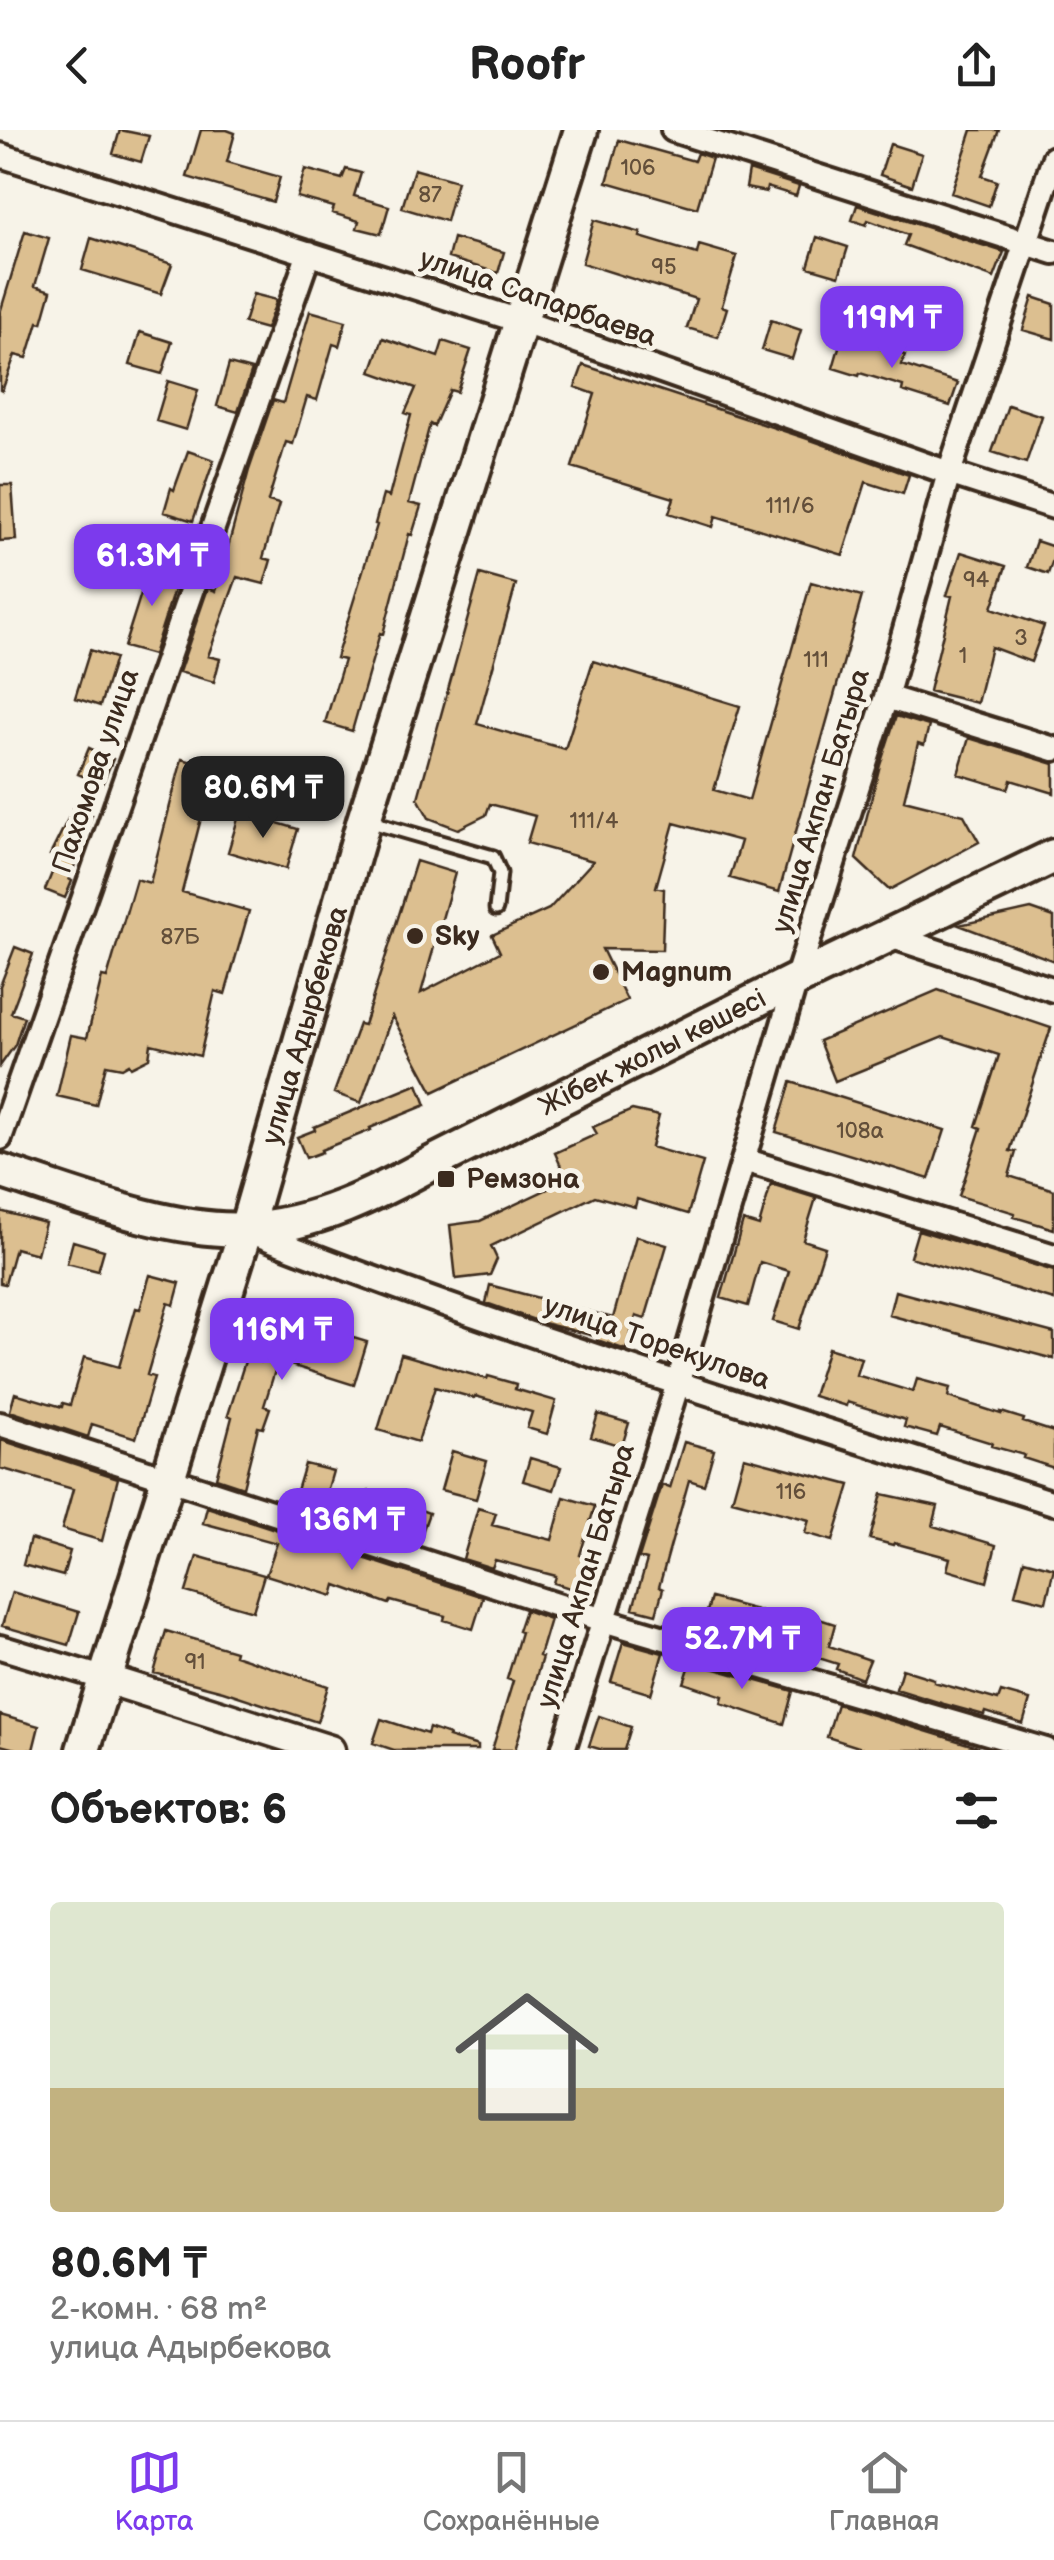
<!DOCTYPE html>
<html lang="ru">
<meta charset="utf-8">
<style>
:root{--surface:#fff;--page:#f6f6f6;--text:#222;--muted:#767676;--line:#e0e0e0;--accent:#7c3aed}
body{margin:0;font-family:"Balsamiq Sans",sans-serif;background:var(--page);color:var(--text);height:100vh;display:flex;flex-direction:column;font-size:38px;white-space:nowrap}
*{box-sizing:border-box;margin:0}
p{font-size:32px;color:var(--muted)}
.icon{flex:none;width:55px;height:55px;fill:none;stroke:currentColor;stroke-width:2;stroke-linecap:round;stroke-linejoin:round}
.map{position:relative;height:1620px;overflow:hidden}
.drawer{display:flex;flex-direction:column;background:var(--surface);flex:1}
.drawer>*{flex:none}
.price{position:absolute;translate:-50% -85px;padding:0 22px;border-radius:20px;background:var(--accent);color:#fff;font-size:32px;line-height:65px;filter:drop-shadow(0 2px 5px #0008)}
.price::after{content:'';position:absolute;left:50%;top:60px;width:30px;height:22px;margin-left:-15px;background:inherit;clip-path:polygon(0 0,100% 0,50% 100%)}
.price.on{background:#222;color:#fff}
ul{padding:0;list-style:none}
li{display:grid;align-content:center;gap:20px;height:530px;padding:0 50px}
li+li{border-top:2px solid var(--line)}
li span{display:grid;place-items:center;height:310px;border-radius:10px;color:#555}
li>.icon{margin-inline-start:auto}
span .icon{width:180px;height:180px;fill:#fffc;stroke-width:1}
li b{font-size:42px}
h2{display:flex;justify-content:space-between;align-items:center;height:120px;padding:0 50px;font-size:42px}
header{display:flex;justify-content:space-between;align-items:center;height:130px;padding:0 50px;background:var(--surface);font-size:45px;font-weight:800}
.dock{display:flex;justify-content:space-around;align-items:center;height:140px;border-top:2px solid var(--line);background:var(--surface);font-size:28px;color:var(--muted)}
.dock a{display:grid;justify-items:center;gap:5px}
.dock .on{color:var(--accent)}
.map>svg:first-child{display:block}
.building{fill:#dcbf90;stroke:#3b2a1e;stroke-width:2.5}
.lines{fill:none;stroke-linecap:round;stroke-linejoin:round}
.service-casing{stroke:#3b2a1e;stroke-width:19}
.minor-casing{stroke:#3b2a1e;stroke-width:30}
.tertiary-casing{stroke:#3b2a1e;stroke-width:35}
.secondary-casing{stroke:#3b2a1e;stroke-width:40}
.service{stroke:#f7f3e8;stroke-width:11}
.minor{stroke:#f7f3e8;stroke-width:22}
.tertiary{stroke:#f7f3e8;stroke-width:28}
.secondary{stroke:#f7f3e8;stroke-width:32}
.poi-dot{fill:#3b2a1e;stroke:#f7f3e8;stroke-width:4}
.labels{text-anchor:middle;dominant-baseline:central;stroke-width:10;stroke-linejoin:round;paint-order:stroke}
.number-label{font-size:22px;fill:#634f3a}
.street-label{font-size:28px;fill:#3b2a1e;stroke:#f7f3e8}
.poi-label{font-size:28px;font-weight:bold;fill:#3b2a1e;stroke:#f7f3e8;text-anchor:start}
</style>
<header><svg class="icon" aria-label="back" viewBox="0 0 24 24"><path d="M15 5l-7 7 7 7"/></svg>Roofr<svg class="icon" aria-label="share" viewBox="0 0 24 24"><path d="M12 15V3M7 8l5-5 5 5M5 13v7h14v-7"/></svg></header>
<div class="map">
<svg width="1054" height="1620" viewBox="0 0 1054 1620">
<rect width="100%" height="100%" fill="#f7f3e8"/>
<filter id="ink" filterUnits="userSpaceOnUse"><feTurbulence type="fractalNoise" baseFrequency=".01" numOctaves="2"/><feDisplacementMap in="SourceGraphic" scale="20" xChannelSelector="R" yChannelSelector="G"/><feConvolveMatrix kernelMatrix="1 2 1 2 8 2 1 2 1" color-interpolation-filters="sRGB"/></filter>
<g filter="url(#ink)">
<path class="building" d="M120 0 149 6 141 32 113 24Z
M201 0H227L235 3 227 32 280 47 273 72 187 47Z
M972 0H999L982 46 997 51 989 76 951 63Z
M619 10 694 31 697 23 712 28 697 78 607 52Z
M890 14 922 24 912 56 880 45Z
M305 39 342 49 346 39 361 43 354 66 389 76 381 104 357 98 359 91 332 83 334 77 297 67Z
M414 39 457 51 446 91 402 78Z
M749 40 799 56 796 66 767 57 766 62 746 58Z
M857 75 1004 122 994 148 904 115 908 105 868 90 866 95 852 90Z
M594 90 641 103 640 107 697 124 699 115 737 126 722 176 727 178 718 207 687 198 696 169 582 133Z
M25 101 49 108 35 156 51 161 42 193 38 192 27 228 15 225 2 261 0 260V183Z
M817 107 848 117 839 146 808 137Z
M91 108 172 134 161 164 82 140Z
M453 108 504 122 498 143 448 128Z
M253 164 277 170 266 199 244 193Z
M1033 167 1054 174V209L1023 200Z
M310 181 346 191 339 216 333 214 317 270 307 267 293 314 286 312 268 371 279 374 263 428 271 430 264 454 237 447 208 526 220 529 214 552 179 542 208 458 216 461 249 340 273 270 283 273Z
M771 190 801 200 792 229 762 220Z
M140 202 172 212 162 244 130 235Z
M842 207 905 225 902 235 958 253 950 276 902 261 903 256 860 243 859 246 833 238Z
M383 208 438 227 443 211 471 220 457 262 450 260 434 296 430 294 409 373 421 376 412 405 409 404 383 504 380 503 352 601 325 593 344 530 336 528 377 395 375 394 383 365 389 367 411 285 405 283 416 258 371 242Z
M229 234 252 240 238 282 217 276Z
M583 235 808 309 909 345 903 364 866 352 843 425 716 386 713 397 669 383 674 368 572 337 595 264 575 257Z
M168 251 198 260 186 300 156 291Z
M1008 275 1042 286 1026 333 992 322Z
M188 321 214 330 193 391 164 382 171 358 174 360Z
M0 355H12L16 410 0 411Z
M1036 411 1054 417V427L1048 444 1027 437Z
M961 422 1006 436 992 478 1044 496 1031 532 991 517 977 573 929 561 952 466 947 465Z
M151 432 180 441 153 525 124 517Z
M480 444 516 454 477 594 565 619 593 531 740 576 714 660 749 670 811 452 862 466 779 762 730 748 741 711 674 693 656 757 664 759 662 820 602 819 627 870 433 962 392 886 361 973 334 963 359 894 364 895 416 731 455 743 421 863 500 822 492 805 549 779 593 731 527 713 535 686 490 674 486 685 458 699 429 688 418 668Z
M90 520 115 528 100 576 75 568Z
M896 586 929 596 924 615 918 613 904 670 964 685 979 712 889 760 856 729 880 635Z
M969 608 1054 634V663L1011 650 1008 659 958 644Z
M89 618 113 629 102 654 78 644Z
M182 629 214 638 182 762 249 781 225 864 215 861 200 926 151 914 149 928 131 937 129 934 122 938 106 935 96 975 57 966 71 905 87 908 102 847 107 848 136 749 150 753Z
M74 677 92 685 79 715 82 717 69 749 72 751 65 768 45 760 58 728 50 725Z
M240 682 298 699 286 739 228 722Z
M1031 779 1054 787V831L959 795Z
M15 817 33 824 11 883 24 887 15 915 0 936V856Z
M938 860 1051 898 1010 1021 1016 1022 1009 1046 1054 1060V1099L1014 1087 1015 1083 959 1066 981 998 976 996 999 925 943 907 835 951 819 911Z
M791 952 945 1000 929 1049 776 1002Z
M418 954 426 975 370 998 371 1000 321 1020 322 1022 306 1028 297 1007 315 1000 314 997Z
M632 980 659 986 651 1017 703 1032 688 1084 637 1069 635 1077 595 1066 491 1116 497 1129 490 1145 456 1149 450 1095 480 1091 567 1050 555 1023 597 1004 593 997Z
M771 1054 816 1068 803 1110 825 1117 799 1199 773 1191 789 1141 760 1132 748 1176 721 1168 743 1091 759 1096Z
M0 1081 45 1093 37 1124 15 1118 5 1154 0 1153Z
M918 1100 1054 1141V1170L910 1127Z
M636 1106 667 1115 645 1189 636 1186 626 1220 597 1210 598 1207 543 1193 486 1173 490 1155 613 1188Z
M73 1111 104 1120 98 1141 67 1133Z
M150 1145 180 1153 174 1175 168 1173 147 1245 154 1247 136 1308 92 1294 88 1307 10 1281 15 1263 62 1277 63 1273 70 1275 84 1227 119 1237 136 1178 140 1179Z
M895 1161 1054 1203V1229L889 1185Z
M274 1184 367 1212 354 1255 278 1231 264 1276 270 1278 263 1298 258 1297 243 1357 216 1348 232 1287 228 1285 246 1228 260 1232Z
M828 1218 861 1228 856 1245 913 1262 917 1249 950 1258 948 1267 1001 1284V1282L1024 1289 1023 1292 1054 1302V1338L1023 1328 1024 1325 991 1316 992 1313 940 1297 937 1306 904 1297 906 1290 847 1272 846 1276 813 1266Z
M401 1224 487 1249 488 1246 516 1254 515 1259 556 1271 547 1304 527 1298 532 1282 475 1266 474 1268 435 1257 418 1312 378 1300Z
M598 1284 629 1293 622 1316 591 1307Z
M1 1310 118 1348 102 1411 62 1399 73 1359 0 1338Z
M684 1312 714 1320 704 1355 689 1350 659 1457 663 1459 656 1484 633 1478 647 1430 639 1428 662 1355 670 1358Z
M452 1321 487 1331 476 1369 441 1360Z
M744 1327 850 1355 833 1411 805 1403 809 1390 732 1370Z
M530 1328 561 1337 554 1360 523 1351Z
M305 1334 333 1341 321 1383 293 1374Z
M369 1361 429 1383 418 1414 358 1395Z
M882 1364 938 1376 933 1396 996 1415 987 1452 947 1440 950 1428 894 1413 893 1415 870 1409Z
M564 1367 595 1376 580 1425 593 1430 582 1462 554 1453 556 1446 495 1430 492 1438 463 1429 478 1378 496 1383 492 1395 552 1410Z
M207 1377 483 1467 473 1499 444 1490 445 1486 391 1471 389 1474 336 1455 333 1466 266 1445 277 1413 203 1393Z
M30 1409 70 1421 63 1446 23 1435Z
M197 1426 264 1445 253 1481 186 1462Z
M1024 1430 1054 1438 1046 1472 1015 1464Z
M12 1462 79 1482 69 1515 2 1496Z
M711 1468 760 1481 752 1510 703 1495Z
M525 1480 550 1489 539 1526 542 1527 515 1620H492L513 1551 507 1549 521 1502 518 1501Z
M807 1485 835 1494 829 1516 870 1530 862 1549 836 1539 838 1534 796 1521Z
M166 1501 235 1521 234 1525 328 1556 317 1592 223 1561 154 1543Z
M623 1512 663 1523 651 1564 611 1552Z
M691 1532 793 1561 784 1594 721 1573 723 1566 684 1553Z
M902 1539 934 1549V1552L998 1570 1001 1562 1030 1570 1023 1594 985 1582 984 1585 944 1574 896 1559Z
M837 1574 978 1617 977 1620H868L827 1607Z
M0 1585 39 1596 33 1620H19L0 1615Z
M599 1586 631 1597 624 1620H603L589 1616Z
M381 1589 427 1604 429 1598 449 1605 448 1607 478 1616V1620H394L373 1613Z"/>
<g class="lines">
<defs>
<path id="service" d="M368 691 493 727 500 743 496 779"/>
<path id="minor" d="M673 0 1054 122
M0 25 520 191 949 343 1054 377
M886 567 1054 619
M890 806 1054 860
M0 1008 309 123
M744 1030 1054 1126
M249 1101C512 1205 784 1287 1054 1373
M0 1294 603 1490 1046 1620
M0 1517 106 1549
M563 1620 678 1253 796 850 886 567 949 343 1054 28"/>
<path id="tertiary" d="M106 1549 330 1620"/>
<g id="secondary">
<path id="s1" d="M0 1041C71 1064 173 1104 247 1099 315 1095 376 1064 434 1032L796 850 1054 726"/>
<path id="s2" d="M83 1620 246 1099 364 690 581 0"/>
</g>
</defs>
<use href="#service" class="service-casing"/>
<use href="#minor" class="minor-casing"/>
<use href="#tertiary" class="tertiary-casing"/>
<use href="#secondary" class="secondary-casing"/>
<use href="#service" class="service"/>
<use href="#minor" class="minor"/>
<use href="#tertiary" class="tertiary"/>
<use href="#secondary" class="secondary"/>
</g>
</g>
<g class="poi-dot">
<circle cx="415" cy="806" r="10"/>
<circle cx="601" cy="842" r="10"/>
<rect x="436" y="1039" width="20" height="20" rx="5"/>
</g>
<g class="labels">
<g class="number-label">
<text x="638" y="38">106</text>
<text x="430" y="65">87</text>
<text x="664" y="137">95</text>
<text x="790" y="376">111/6</text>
<text x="976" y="450">94</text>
<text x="1021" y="508">3</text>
<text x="963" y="526">1</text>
<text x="816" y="530">111</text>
<text x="594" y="691">111/4</text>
<text x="180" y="807">87Б</text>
<text x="860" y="1001">108а</text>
<text x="791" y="1362">116</text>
<text x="195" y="1532">91</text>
</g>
<g class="street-label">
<text transform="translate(538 168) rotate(19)">улица Сапарбаева</text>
<text transform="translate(96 641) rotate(-71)">Пахомова улица</text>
<text transform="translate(821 671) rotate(-73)">улица Акпан Батыра</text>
<text stroke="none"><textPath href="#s2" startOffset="758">улица Адырбекова</textPath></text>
<text stroke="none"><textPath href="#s1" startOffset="700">Жібек жолы көшесі</textPath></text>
<text transform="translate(657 1213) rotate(19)">улица Торекулова</text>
<text transform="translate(586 1446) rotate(-73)">улица Акпан Батыра</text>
</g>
<g class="poi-label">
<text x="435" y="806">Sky</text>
<text x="621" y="842">Magnum</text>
<text x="466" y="1049">Ремзона</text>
</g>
</g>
</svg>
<b class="price" style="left:892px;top:241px">119M ₸</b>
<b class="price" style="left:152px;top:479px">61.3M ₸</b>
<b class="price on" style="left:263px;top:711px">80.6M ₸</b>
<b class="price" style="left:282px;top:1253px">116M ₸</b>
<b class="price" style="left:352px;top:1443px">136M ₸</b>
<b class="price" style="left:742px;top:1562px">52.7M ₸</b>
</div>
<section class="drawer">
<h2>Объектов: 6<svg class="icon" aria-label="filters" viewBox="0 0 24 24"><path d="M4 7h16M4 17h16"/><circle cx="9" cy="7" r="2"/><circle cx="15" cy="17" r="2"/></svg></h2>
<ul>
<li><span style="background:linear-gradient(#dfe7d0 60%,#c2b280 0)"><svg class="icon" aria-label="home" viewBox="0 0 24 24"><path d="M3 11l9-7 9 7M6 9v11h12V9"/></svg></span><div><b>80.6M ₸</b><p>2-комн. · 68 m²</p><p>улица Адырбекова</p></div></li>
</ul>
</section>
<nav class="dock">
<a class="on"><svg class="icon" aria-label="map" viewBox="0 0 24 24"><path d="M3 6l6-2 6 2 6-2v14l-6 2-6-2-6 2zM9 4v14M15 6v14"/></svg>Карта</a>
<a><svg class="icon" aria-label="saved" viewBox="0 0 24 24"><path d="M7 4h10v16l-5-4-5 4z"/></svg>Сохранённые</a>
<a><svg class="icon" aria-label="home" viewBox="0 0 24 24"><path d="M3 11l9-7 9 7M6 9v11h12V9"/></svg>Главная</a>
</nav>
